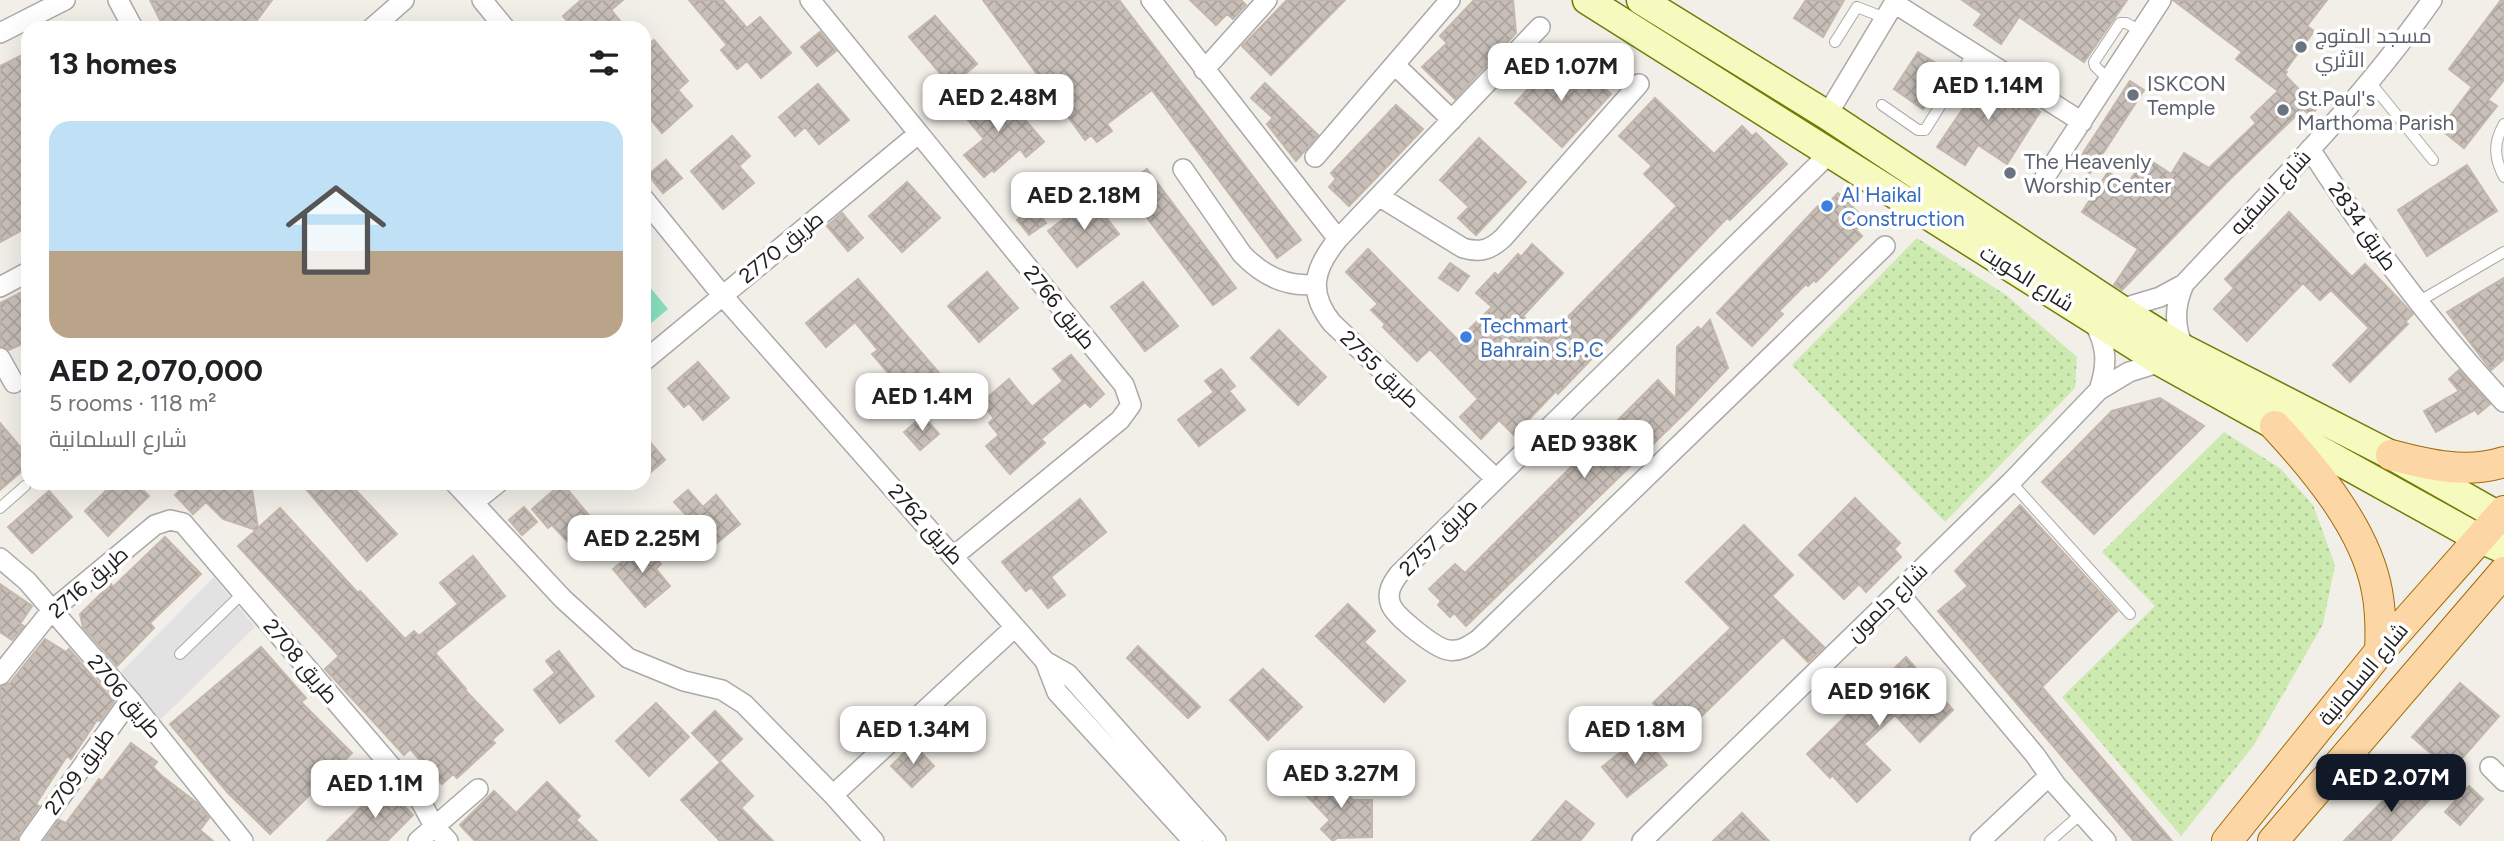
<!DOCTYPE html>
<meta charset="utf-8">
<style>
:root{--surface:#fff;--page:#f2f2f2;--text:#202124;--muted:#757577;--accent:#111827}
body{margin:0;font-family:Figtree,Cairo,sans-serif;background:var(--page);color:var(--text);height:100vh;display:flex;flex-direction:column;font-size:26px;white-space:nowrap}
*{box-sizing:border-box;margin:0}
p{font-size:23px;color:var(--muted)}
.icon{flex:none;width:38px;height:38px;fill:none;stroke:currentColor;stroke-width:2;stroke-linecap:round;stroke-linejoin:round}
.map{position:relative;flex:1;overflow:hidden}
.side{position:absolute;left:21px;top:21px;width:630px;height:469px;display:flex;flex-direction:column;background:var(--surface);border-radius:21px;box-shadow:0 7px 28px #0002}
.side>*{flex:none}
.price{position:absolute;translate:-50% -60px;padding:0 16px;border-radius:14px;background:#fff;color:#222;font-size:23px;line-height:46px;filter:drop-shadow(0 2px 4px #0008)}
.price::after{content:'';position:absolute;left:50%;top:42px;width:21px;height:16px;margin-left:-10px;background:inherit;clip-path:polygon(0 0,100% 0,50% 100%)}
.price.on{background:var(--accent);color:#fff}
ul{padding:0;list-style:none}
li{display:grid;align-content:center;gap:14px;height:371px;padding:0 28px}
li span{display:grid;place-items:center;height:217px;border-radius:21px;color:#555}
li>.icon{margin-inline-start:auto}
span .icon{width:126px;height:126px;fill:#fffc;stroke-width:1}
li b{font-size:30px}
h2{display:flex;justify-content:space-between;align-items:center;height:84px;padding:0 28px;font-size:30px}
.map>svg:first-child{display:block}
.grass{fill:url(#grass-dots)}
.pitch{fill:#88e0be}
.parking{fill:#e2e2e2}
.building{fill:url(#building-cross-hatch);stroke:#c4b6ab;stroke-width:2}
.lines{fill:none;stroke-linecap:round;stroke-linejoin:round}
.lane-casing{stroke:#a9a9a9;stroke-width:12}
.street-casing{stroke:#a9a9a9;stroke-width:22}
.secondary-casing{stroke:#707d05;stroke-width:31}
.primary-casing{stroke:#a06b00;stroke-width:32}
.lane{stroke:#fff;stroke-width:10}
.street{stroke:#fff;stroke-width:19}
.secondary{stroke:#f7fabf;stroke-width:28}
.primary{stroke:#fcd6a4;stroke-width:30}
.worship-dot{fill:#6b7280;stroke:#fff;stroke-width:2.5}
.shop-dot{fill:#3f7fe0;stroke:#fff;stroke-width:2.5}
.labels{text-anchor:middle;dominant-baseline:central;stroke-width:7;stroke-linejoin:round;paint-order:stroke}
.worship-label{font-size:21px;fill:#5b616d;stroke:#fff;text-anchor:start}
.street-label{font-size:21px;fill:#222;stroke:#fff}
.shop-label{font-size:21px;fill:#366cbe;stroke:#fff;text-anchor:start}
</style>
<div class="map">
<svg width="2504" height="841" viewBox="0 0 2504 841">
<defs>
<pattern id="grass-dots" width="8" height="8" patternUnits="userSpaceOnUse" patternTransform="scale(1.75)"><rect width="8" height="8" fill="#cdebb0"/><path d="M2 2h.1M6 6h.1" fill="none" stroke="#b0c997" stroke-width="1.8" stroke-linecap="round"/></pattern>
<pattern id="building-cross-hatch" width="8" height="8" patternUnits="userSpaceOnUse" patternTransform="scale(1.75)"><rect width="8" height="8" fill="#c7bfb8"/><path d="M0 0l8 8M0 8l8-8" fill="none" stroke="#aba49e"/></pattern>
</defs>
<rect width="100%" height="100%" fill="#f2efe9"/>
<path class="grass" d="M1917 238 2006 295 2077 357 2075 388 1945 522 1792 365Z
M2224 432 2281 469 2313 505 2335 565 2323 624 2254 745 2181 836 2062 697 2155 606 2102 552Z"/>
<path class="pitch" d="M644 280 668 309 644 329Z"/>
<path class="parking" d="M214 577 255 627 160 720 121 672Z"/>
<path class="building" d="M150 0H272L251 28H164Z
M581 0H623L611 10 626 28H573L563 16Z
M689 0H723L747 28 760 17 791 53 761 78 747 61 737 69 721 50 727 45Z
M983 0H1119L1301 240 1277 258 1152 90 1107 124 1112 131 1097 142 1091 135 1085 140Z
M1190 0H1241L1246 5 1233 19 1227 14 1216 25Z
M1287 0H1345L1271 75 1242 46Z
M1474 0H1513L1516 33 1455 99 1422 67 1447 43 1440 36Z
M1806 0H1844L1823 37 1794 18Z
M1962 0H2127L2084 62 2019 17 2001 44 1974 25 1982 14Z
M2173 0H2327L2307 26 2314 31 2285 71 2287 72 2285 75 2317 108 2311 116 2303 109 2229 180 2122 290 2114 285 2138 249 2082 212 2108 172 2127 185 2145 157 2171 174 2184 153 2209 168 2256 123 2251 117 2278 91 2236 59 2242 52Z
M2501 0H2504V80L2488 100 2497 106 2464 148 2440 129 2472 87 2449 69Z
M935 16 977 64 951 86 909 37Z
M820 32 836 51 817 66 801 47Z
M654 40 688 81 678 90 692 106 662 133 644 112V48Z
M28 52V227L0 242V66Z
M1918 52 1952 73 1940 92 1936 90 1923 109 1894 89Z
M1554 61 1583 88 1593 78 1611 94 1562 147 1515 103Z
M1984 75 2040 112 2007 164 1978 145 1965 165 1937 147 1964 107 1952 100 1964 81 1975 89Z
M2130 81 2144 90 2090 173 2076 164Z
M1265 83 1318 135 1296 161 1267 124 1273 118 1251 98Z
M818 84 849 120 819 144 805 127 795 136 779 117Z
M973 93 987 111 1005 96 1044 142 1026 157 1020 149 994 172 992 170 984 177 964 155 984 139 957 107Z
M1655 98 1714 154 1742 126 1752 136 1756 133 1787 164 1730 220 1727 218 1558 394 1556 391 1514 435 1499 420 1481 439 1460 417 1478 399 1430 349 1417 361 1383 327 1385 324 1371 310 1378 304 1346 272 1368 249 1458 340 1492 307 1476 293 1495 273 1498 276 1518 254 1521 257 1532 244 1563 273 1523 316 1546 339 1677 206 1644 174 1652 166 1619 136Z
M1396 105 1423 129 1349 206 1329 187 1336 179 1331 173Z
M732 136 750 156 739 166 754 183 723 209 691 171Z
M1479 138 1526 182 1476 235 1458 218 1469 207 1440 180Z
M666 160 682 178 663 193 648 175Z
M2467 165 2497 211 2427 256 2398 210Z
M1147 169 1236 288 1213 305 1123 186Z
M907 182 940 218 902 252 869 216Z
M1838 193 1866 220 1856 230 1862 236 1816 282 1814 280 1808 286 1806 284 1779 311 1783 314 1752 346 1717 313 1818 206 1822 210Z
M1091 198 1119 234 1077 267 1048 231Z
M1033 207 1046 223 1029 235 1017 220Z
M2289 212 2352 277 2365 264 2413 314 2405 322 2408 324 2350 382 2333 365 2369 328 2331 290 2320 300 2303 283 2247 341 2214 309 2234 288 2225 279Z
M842 213 863 238 848 251 827 226Z
M1450 263 1469 276 1458 291 1439 278Z
M987 272 1018 308 979 342 948 306Z
M2504 278V359L2491 370 2447 312Z
M858 279 940 374 937 376 953 395 926 418 872 354 878 350 855 322 826 347 806 323Z
M1143 282 1178 326 1145 351 1111 307Z
M28 289V341L9 350 0 346V303Z
M1710 320 1728 368 1688 410 1466 626 1454 613 1450 617 1438 605 1441 601 1429 589 1455 564 1465 573 1658 380 1676 399 1677 347 1698 327 1701 330Z
M1279 330 1326 377 1298 405 1251 358Z
M1071 355 1104 394 1090 407 1085 402 1041 439 1045 443 1010 474 986 446 999 435 989 423 994 418 981 403 1009 379 1032 407 1063 381 1053 369Z
M698 362 729 398 703 420 689 403 684 407 668 388Z
M1221 369 1235 386 1229 391 1245 410 1199 446 1178 420 1214 392 1205 381Z
M2459 370 2490 404 2478 414 2475 410 2436 432 2424 411 2459 391 2449 379Z
M2160 398 2204 426 2094 534 2042 482 2112 411Z
M923 416 939 434 920 450 904 432Z
M0 423 28 456V466L0 490Z
M644 435 665 460 644 478Z
M114 483H136L149 496 108 536 85 511Z
M186 483H251L258 528 280 508 358 593 360 591 405 639 414 631 419 636 458 604 440 583 473 556 505 596 435 653 466 689 465 690 503 730 492 740 495 743 457 778 453 774 442 784 410 749 404 755 325 669 339 656 238 546 256 530 223 519 206 502 193 514 175 495Z
M301 483H349L397 534 367 561Z
M562 483 592 519 567 541 552 525 548 528 532 509Z
M688 490 703 507 716 495 740 524 702 555 678 527 689 518 674 502Z
M49 491 72 517 32 553 8 527Z
M1855 498 1900 543 1894 549 1901 557 1866 592 1859 584 1844 599 1799 555Z
M1080 499 1106 532 1051 577 1065 595 1048 608 1031 587 1026 591 1002 562Z
M2020 505 2117 611 2042 687 2172 841H2134L1938 611 1968 586 1955 571Z
M524 507 537 522 522 535 509 520Z
M1744 525 1793 575 1772 596 1824 647 1808 662 1783 637 1683 734 1653 703 1731 628 1686 582Z
M165 537 201 574 150 623 154 628 117 666 83 627 80 614 111 584 113 587Z
M643 544 661 564 656 569 670 586 645 607 613 569Z
M0 584 32 606 20 624 24 626 12 640 0 632Z
M1348 604 1375 631 1364 642 1405 681 1384 702 1316 636Z
M45 639 66 652 69 649 114 701 100 721 97 720 71 759 67 756 36 804 39 806 19 834 17 841H0V687L10 683Z
M1138 646 1200 707 1188 718 1127 658Z
M261 647 306 698 301 702 352 753 270 834 228 793 170 724Z
M559 651 594 696 560 723 534 690 555 673 546 661Z
M1906 657 1953 710 1920 742 1895 715 1864 744 1890 770 1857 802 1832 775 1830 778 1807 754Z
M1263 669 1302 707 1268 740 1230 700Z
M2460 683 2499 716 2451 771 2412 737Z
M656 703 689 737 649 776 616 741Z
M715 711 742 739 719 761 692 733Z
M1642 735 1667 765 1627 797 1602 767Z
M131 743 157 762 153 767 162 776 197 803 209 818 200 830 213 841H44L59 820 66 823 99 779 102 781Z
M913 744 934 766 912 787 891 766Z
M721 762 753 796 741 808 773 841H720L681 800Z
M1326 772 1353 800H1372V837L1337 838 1333 841 1321 829 1330 820 1304 793Z
M2406 777 2430 799 2390 841H2344Z
M547 782 580 816 576 820 597 841H475L460 825 494 791 516 813Z
M383 785 413 815 387 841H327Z
M2469 786 2483 799 2460 825 2445 812Z
M1566 801 1594 824 1580 841H1532Z
M1742 813 1769 841H1713Z"/>
<g class="lines">
<defs>
<path id="lane" d="M1835 42 1857 7 1885 18
M2109 80 2095 66 2094 62 2120 23H2126L2141 31
M2370 82 2433 160
M1882 105 1918 130H1925L1973 53
M2504 124C2493 143 2494 158 2504 177
M2418 302 2504 252
M2011 482 2130 614
M0 508 25 486
M180 654 243 593
M2050 841 2082 813"/>
<path id="street" d="M118 0 133 28
M482 0 505 28
M810 0 1124 385 1131 405 1120 420 954 556
M1151 0 1338 239
M1894 3 2082 122
M372 28 404 0
M0 33 65 0
M1395 65 1452 120
M1204 70 1267 0
M1827 115 1896 0
M2310 149C2368 239 2431 324 2504 402
M1830 153 1399 574C1392 583 1386 593 1391 605 1396 617 1435 648 1448 650 1460 652 1469 646 1479 639L1885 246
M1315 157 1450 0
M1183 169 1242 254C1262 275 1286 288 1316 284
M2045 177 2161 0
M1380 197 1463 248C1480 253 1490 250 1503 238L1639 84
M644 199 722 295 1045 661 1068 674 1216 841
M2184 284C2174 307 2174 326 2184 349
M0 287 28 272
M2120 309 2160 297 2184 284C2270 192 2360 103 2432 0
M2093 321C2107 345 2108 364 2099 390
M0 358 14 383
M644 361 918 134
M1496 479 1332 323C1307 292 1314 268 1338 239L1540 27
M455 483 563 599 628 658 684 681 722 690 744 704 833 795 874 841
M474 502 498 483
M0 558 27 581 130 700 243 841
M1898 592 2035 755 2056 785 2106 841
M1045 661 1057 692 1193 841
M0 675 51 611 155 525 170 520 183 523 420 800 434 826 448 841
M2490 767 2504 781
M833 795 1015 627
M29 841 130 700
M418 841 478 789
M1642 841 2011 482 2099 390 2129 372 2161 362
M1980 841 2049 776"/>
<path id="secondary" d="M1587 0 2161 362 2478 538 2504 549
M1641 0 1827 115 2120 309 2184 349 2391 455 2504 519"/>
<path id="primary" d="M2275 426C2316 470 2366 530 2377 591 2381 612 2381 631 2380 651
M2391 455C2429 465 2466 474 2504 462
M2227 841 2380 651 2504 511
M2273 841 2504 572"/>
</defs>
<use href="#lane" class="lane-casing"/>
<use href="#street" class="street-casing"/>
<use href="#secondary" class="secondary-casing"/>
<use href="#primary" class="primary-casing"/>
<use href="#lane" class="lane"/>
<use href="#street" class="street"/>
<use href="#secondary" class="secondary"/>
<use href="#primary" class="primary"/>
</g>
<g class="worship-dot">
<circle cx="2301" cy="47" r="7"/>
<circle cx="2133" cy="95" r="7"/>
<circle cx="2283" cy="110" r="7"/>
<circle cx="2010" cy="173" r="7"/>
</g>
<g class="shop-dot">
<circle cx="1827" cy="206" r="7"/>
<circle cx="1466" cy="337" r="7"/>
</g>
<g class="labels">
<g class="worship-label">
<text x="2315" y="35">مسجد المتوج<tspan x="2315" dy="24">الأثري</tspan></text>
<text x="2147" y="83">ISKCON<tspan x="2147" dy="24">Temple</tspan></text>
<text x="2297" y="98">St.Paul's<tspan x="2297" dy="24">Marthoma Parish</tspan></text>
<text x="2024" y="161">The Heavenly<tspan x="2024" dy="24">Worship Center</tspan></text>
</g>
<g class="street-label">
<text transform="translate(2270 192) rotate(-47)">شارع السقيه</text>
<text transform="translate(2363 226) rotate(55)">طريق 2834</text>
<text transform="translate(781 247) rotate(-39)">طريق 2770</text>
<text transform="translate(2027 278) rotate(32)">شارع الكويت</text>
<text transform="translate(1060 307) rotate(51)">طريق 2766</text>
<text transform="translate(1380 369) rotate(44)">طريق 2755</text>
<text transform="translate(926 524) rotate(48)">طريق 2762</text>
<text transform="translate(1438 537) rotate(-45)">طريق 2757</text>
<text transform="translate(88 582) rotate(-41)">طريق 2716</text>
<text transform="translate(1887 602) rotate(-44)">شارع دلمون</text>
<text transform="translate(301 661) rotate(50)">طريق 2708</text>
<text transform="translate(2363 674) rotate(-50)">شارع السلمانية</text>
<text transform="translate(125 696) rotate(50)">طريق 2706</text>
<text transform="translate(79 771) rotate(-54)">طريق 2709</text>
</g>
<g class="shop-label">
<text x="1841" y="194">Al Haikal<tspan x="1841" dy="24">Construction</tspan></text>
<text x="1480" y="325">Techmart<tspan x="1480" dy="24">Bahrain S.P.C</tspan></text>
</g>
</g>
</svg>
<b class="price" style="left:1561px;top:103px">AED 1.07M</b>
<b class="price" style="left:1988px;top:122px">AED 1.14M</b>
<b class="price" style="left:998px;top:134px">AED 2.48M</b>
<b class="price" style="left:1084px;top:232px">AED 2.18M</b>
<b class="price" style="left:922px;top:433px">AED 1.4M</b>
<b class="price" style="left:1584px;top:480px">AED 938K</b>
<b class="price" style="left:642px;top:575px">AED 2.25M</b>
<b class="price" style="left:1879px;top:728px">AED 916K</b>
<b class="price" style="left:913px;top:766px">AED 1.34M</b>
<b class="price" style="left:1635px;top:766px">AED 1.8M</b>
<b class="price" style="left:1341px;top:810px">AED 3.27M</b>
<b class="price on" style="left:2391px;top:814px">AED 2.07M</b>
<b class="price" style="left:375px;top:820px">AED 1.1M</b>
<section class="side">
<h2>13 homes<svg class="icon" aria-label="filters" viewBox="0 0 24 24"><path d="M4 7h16M4 17h16"/><circle cx="9" cy="7" r="2"/><circle cx="15" cy="17" r="2"/></svg></h2>
<ul>
<li><span style="background:linear-gradient(#bfe0f5 60%,#b9a48a 0)"><svg class="icon" aria-label="home" viewBox="0 0 24 24"><path d="M3 11l9-7 9 7M6 9v11h12V9"/></svg></span><div><b>AED 2,070,000</b><p>5 rooms · 118 m²</p><p>شارع السلمانية</p></div></li>
</ul>
</section>
</div>
